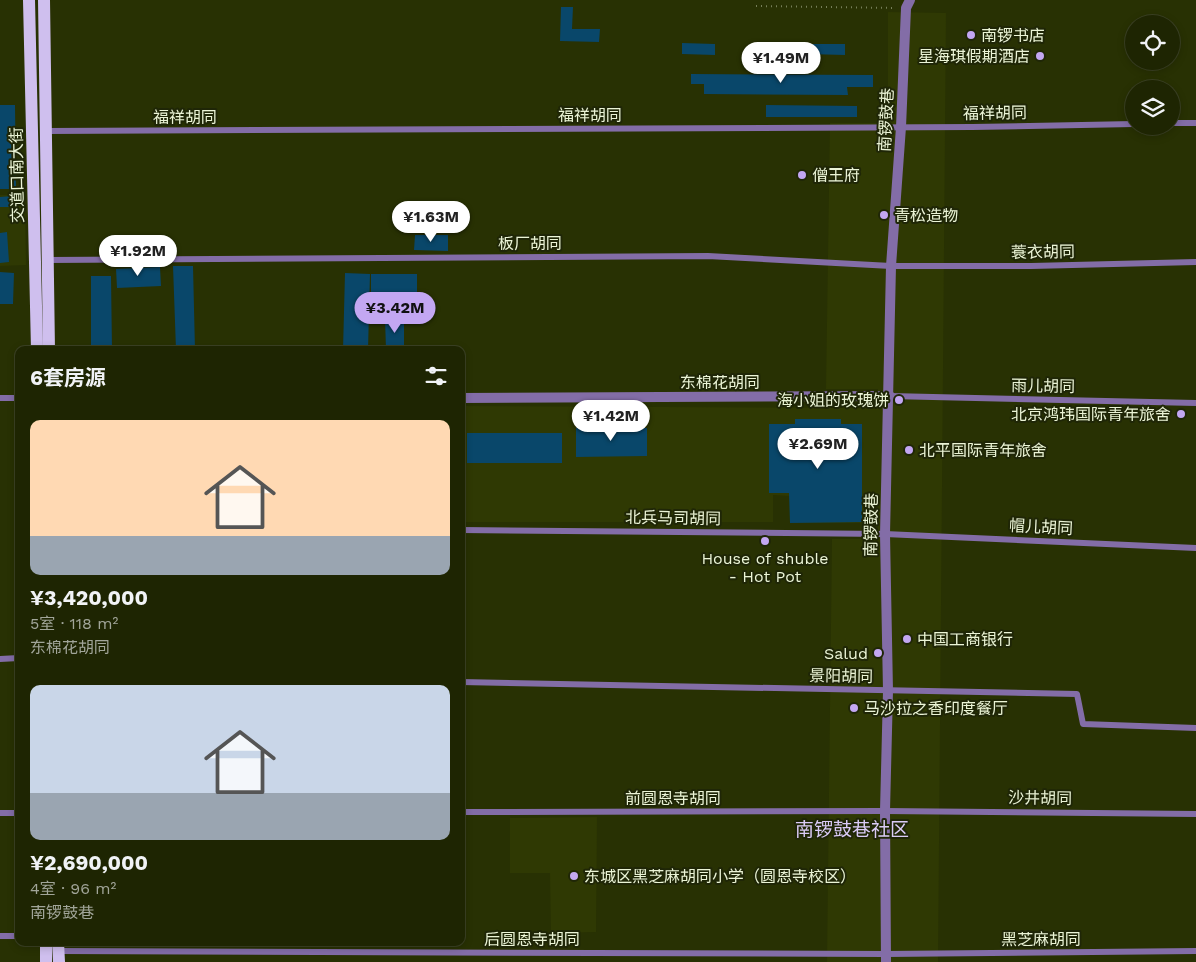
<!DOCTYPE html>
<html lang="zh">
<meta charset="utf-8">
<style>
:root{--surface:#1e2502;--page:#262d0c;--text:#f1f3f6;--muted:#a1a599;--line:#3c4224;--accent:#c3a7f2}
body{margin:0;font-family:"Work Sans","Noto Sans SC",sans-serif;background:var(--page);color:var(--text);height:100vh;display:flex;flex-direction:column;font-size:19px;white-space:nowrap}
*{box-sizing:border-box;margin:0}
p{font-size:16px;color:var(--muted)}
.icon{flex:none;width:28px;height:28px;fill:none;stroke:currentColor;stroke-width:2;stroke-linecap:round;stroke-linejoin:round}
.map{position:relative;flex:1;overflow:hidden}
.panel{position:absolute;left:15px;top:346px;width:450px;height:600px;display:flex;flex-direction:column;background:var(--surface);border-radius:10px;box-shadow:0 2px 8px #0003,0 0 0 1px var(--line)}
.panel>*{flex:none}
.controls{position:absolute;left:1125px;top:15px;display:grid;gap:10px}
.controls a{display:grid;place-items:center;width:55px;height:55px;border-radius:50%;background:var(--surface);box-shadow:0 2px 8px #0003,0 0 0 1px var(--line);font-size:25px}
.price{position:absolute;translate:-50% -42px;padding:0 11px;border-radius:18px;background:#fff;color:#222;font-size:16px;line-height:32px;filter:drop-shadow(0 1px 2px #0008)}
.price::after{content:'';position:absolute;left:50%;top:30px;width:15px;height:11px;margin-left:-8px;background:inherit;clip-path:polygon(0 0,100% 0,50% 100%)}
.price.active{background:var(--accent);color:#111}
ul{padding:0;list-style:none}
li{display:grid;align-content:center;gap:10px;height:265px;padding:0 15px}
li span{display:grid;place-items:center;height:155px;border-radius:10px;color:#555}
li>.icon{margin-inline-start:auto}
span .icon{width:90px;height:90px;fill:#fffc;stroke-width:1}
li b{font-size:21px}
h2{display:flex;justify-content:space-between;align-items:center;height:60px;padding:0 15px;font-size:21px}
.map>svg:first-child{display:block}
.built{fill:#2f3903}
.building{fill:#09476a}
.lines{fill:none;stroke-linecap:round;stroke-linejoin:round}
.path{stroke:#767f58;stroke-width:2;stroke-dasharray:1 4;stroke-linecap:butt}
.service{stroke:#836da7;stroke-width:6}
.pedestrian{stroke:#836da7;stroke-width:10}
.minor{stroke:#836da7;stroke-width:10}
.primary{stroke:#cfbfee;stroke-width:12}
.poi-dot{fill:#c3a7f2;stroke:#1f2607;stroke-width:2}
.labels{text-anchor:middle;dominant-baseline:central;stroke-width:4;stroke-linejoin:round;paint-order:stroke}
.poi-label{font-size:16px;fill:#ebf4d6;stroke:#1f2607;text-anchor:start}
.street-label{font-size:16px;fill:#ebf4d6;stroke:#1f2607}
.quarter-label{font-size:19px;fill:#dacbf6;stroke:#1f2607}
</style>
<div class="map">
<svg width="1196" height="962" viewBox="0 0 1196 962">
<rect width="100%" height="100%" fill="#283103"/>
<path class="built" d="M888 12 946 13 938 962H827L832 539H878V523H790V496L773 495V522H461V406L878 408V389H826L830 123H888Z
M0 195H25L26 265 0 266Z
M597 817 596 932 551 933 550 873H510V818Z"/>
<path class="building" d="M561 7H573L572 29H600L599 42 560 41Z
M682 43 715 44V55L682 54Z
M807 44H845V55L807 54Z
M691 74 873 75V87H847L848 95 704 94V84H691Z
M0 105H15L16 189H0Z
M766 105 857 106V117H766Z
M12 196V207H0V197Z
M7 232 9 262 0 263V233Z
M415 235H448V251L414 250Z
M173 266H193L195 350H176Z
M160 267 161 286 117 288 116 269Z
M0 272 14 273 13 304H0Z
M345 273 370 274 368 350H343Z
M371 274H417V294H371Z
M91 276H111L112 350H91Z
M385 318H404V350H386Z
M795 419H841V424H862V522L790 523 789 493H769V424H795Z
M576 428H647V456L576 457Z
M467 433H562V463H467Z"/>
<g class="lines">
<path class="path" d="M756 6 896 8"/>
<path class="service" d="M1171 123H1196
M46 131 972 127 1134 124
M48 260 708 256 891 266H1031L1196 262
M890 396 1196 403
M0 398H19
M461 530 885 534 1196 548
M0 659 19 658
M461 682 1077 694 1083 724 1196 728
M461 812 885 811 1196 814
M0 813H19
M0 936H19
M58 951 886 954 1196 951"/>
<path class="pedestrian" d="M886 962 885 811 888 691 885 534 891 266 901 127 906 8 910 0"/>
<path class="minor" d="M461 398 890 396"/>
<path class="primary" d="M29 0 37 350
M44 0 49 350
M58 942 59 962
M46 962V942"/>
</g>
<g class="poi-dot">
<circle cx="971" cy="35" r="5"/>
<circle cx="1040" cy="56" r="5"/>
<circle cx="802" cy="175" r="5"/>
<circle cx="884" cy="215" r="5"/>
<circle cx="899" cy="400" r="5"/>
<circle cx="1181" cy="414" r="5"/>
<circle cx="909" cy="450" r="5"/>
<circle cx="765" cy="541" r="5"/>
<circle cx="907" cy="639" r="5"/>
<circle cx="878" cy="653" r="5"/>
<circle cx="854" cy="708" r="5"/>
<circle cx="574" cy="876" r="5"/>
</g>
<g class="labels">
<g class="poi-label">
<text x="981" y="35">南锣书店</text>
<text x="1030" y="56" text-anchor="end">星海琪假期酒店</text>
<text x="812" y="175">僧王府</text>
<text x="894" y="215">青松造物</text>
<text x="889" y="400" text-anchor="end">海小姐的玫瑰饼</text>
<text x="1171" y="414" text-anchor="end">北京鸿玮国际青年旅舍</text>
<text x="919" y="450">北平国际青年旅舍</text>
<text x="765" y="558" text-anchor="middle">House of shuble<tspan x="765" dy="18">- Hot Pot</tspan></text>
<text x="917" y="639">中国工商银行</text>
<text x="868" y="653" text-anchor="end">Salud</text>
<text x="864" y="708">马沙拉之香印度餐厅</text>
<text x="584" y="876">东城区黑芝麻胡同小学（圆恩寺校区）</text>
</g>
<g class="street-label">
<text transform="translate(995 113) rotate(-1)">福祥胡同</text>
<text x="590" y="115">福祥胡同</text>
<text x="185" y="117">福祥胡同</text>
<text transform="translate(886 120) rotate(-87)">南锣鼓巷</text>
<text transform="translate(17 175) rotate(-91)">交道口南大街</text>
<text x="530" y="243">板厂胡同</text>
<text transform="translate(1043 252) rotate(-1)">蓑衣胡同</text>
<text x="720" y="382">东棉花胡同</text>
<text transform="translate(1043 386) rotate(1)">雨儿胡同</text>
<text transform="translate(673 518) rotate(1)">北兵马司胡同</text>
<text transform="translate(871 525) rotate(-89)">南锣鼓巷</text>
<text transform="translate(1041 527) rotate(3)">帽儿胡同</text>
<text transform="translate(841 676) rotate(1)">景阳胡同</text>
<text x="673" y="798">前圆恩寺胡同</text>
<text transform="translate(1040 798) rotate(1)">沙井胡同</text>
<text x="532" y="939">后圆恩寺胡同</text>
<text x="1041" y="939">黑芝麻胡同</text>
</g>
<g class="quarter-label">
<text x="852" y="829">南锣鼓巷社区</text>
</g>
</g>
</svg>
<div class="controls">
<a><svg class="icon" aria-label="locate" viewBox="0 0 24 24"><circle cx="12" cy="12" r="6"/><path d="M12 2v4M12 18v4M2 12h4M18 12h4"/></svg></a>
<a><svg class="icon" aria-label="layers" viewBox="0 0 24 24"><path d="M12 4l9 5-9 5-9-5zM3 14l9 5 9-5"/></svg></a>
</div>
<b class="price" style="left:781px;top:84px">¥1.49M</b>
<b class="price" style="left:431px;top:243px">¥1.63M</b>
<b class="price" style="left:138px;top:277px">¥1.92M</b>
<b class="price active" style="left:395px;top:334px">¥3.42M</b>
<b class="price" style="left:611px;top:442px">¥1.42M</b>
<b class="price" style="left:818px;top:470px">¥2.69M</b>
<section class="panel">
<h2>6套房源<svg class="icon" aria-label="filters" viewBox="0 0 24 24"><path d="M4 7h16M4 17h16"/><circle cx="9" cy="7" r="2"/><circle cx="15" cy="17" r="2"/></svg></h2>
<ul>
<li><span style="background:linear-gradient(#ffd9b3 75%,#9aa5b1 0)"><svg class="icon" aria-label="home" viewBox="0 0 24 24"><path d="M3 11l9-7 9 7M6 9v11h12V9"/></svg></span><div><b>¥3,420,000</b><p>5室 · 118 m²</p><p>东棉花胡同</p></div></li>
<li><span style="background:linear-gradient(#c9d6e8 70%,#9aa5b1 0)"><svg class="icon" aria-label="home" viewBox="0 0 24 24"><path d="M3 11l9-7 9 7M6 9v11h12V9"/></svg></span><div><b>¥2,690,000</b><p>4室 · 96 m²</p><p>南锣鼓巷</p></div></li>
</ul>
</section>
</div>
